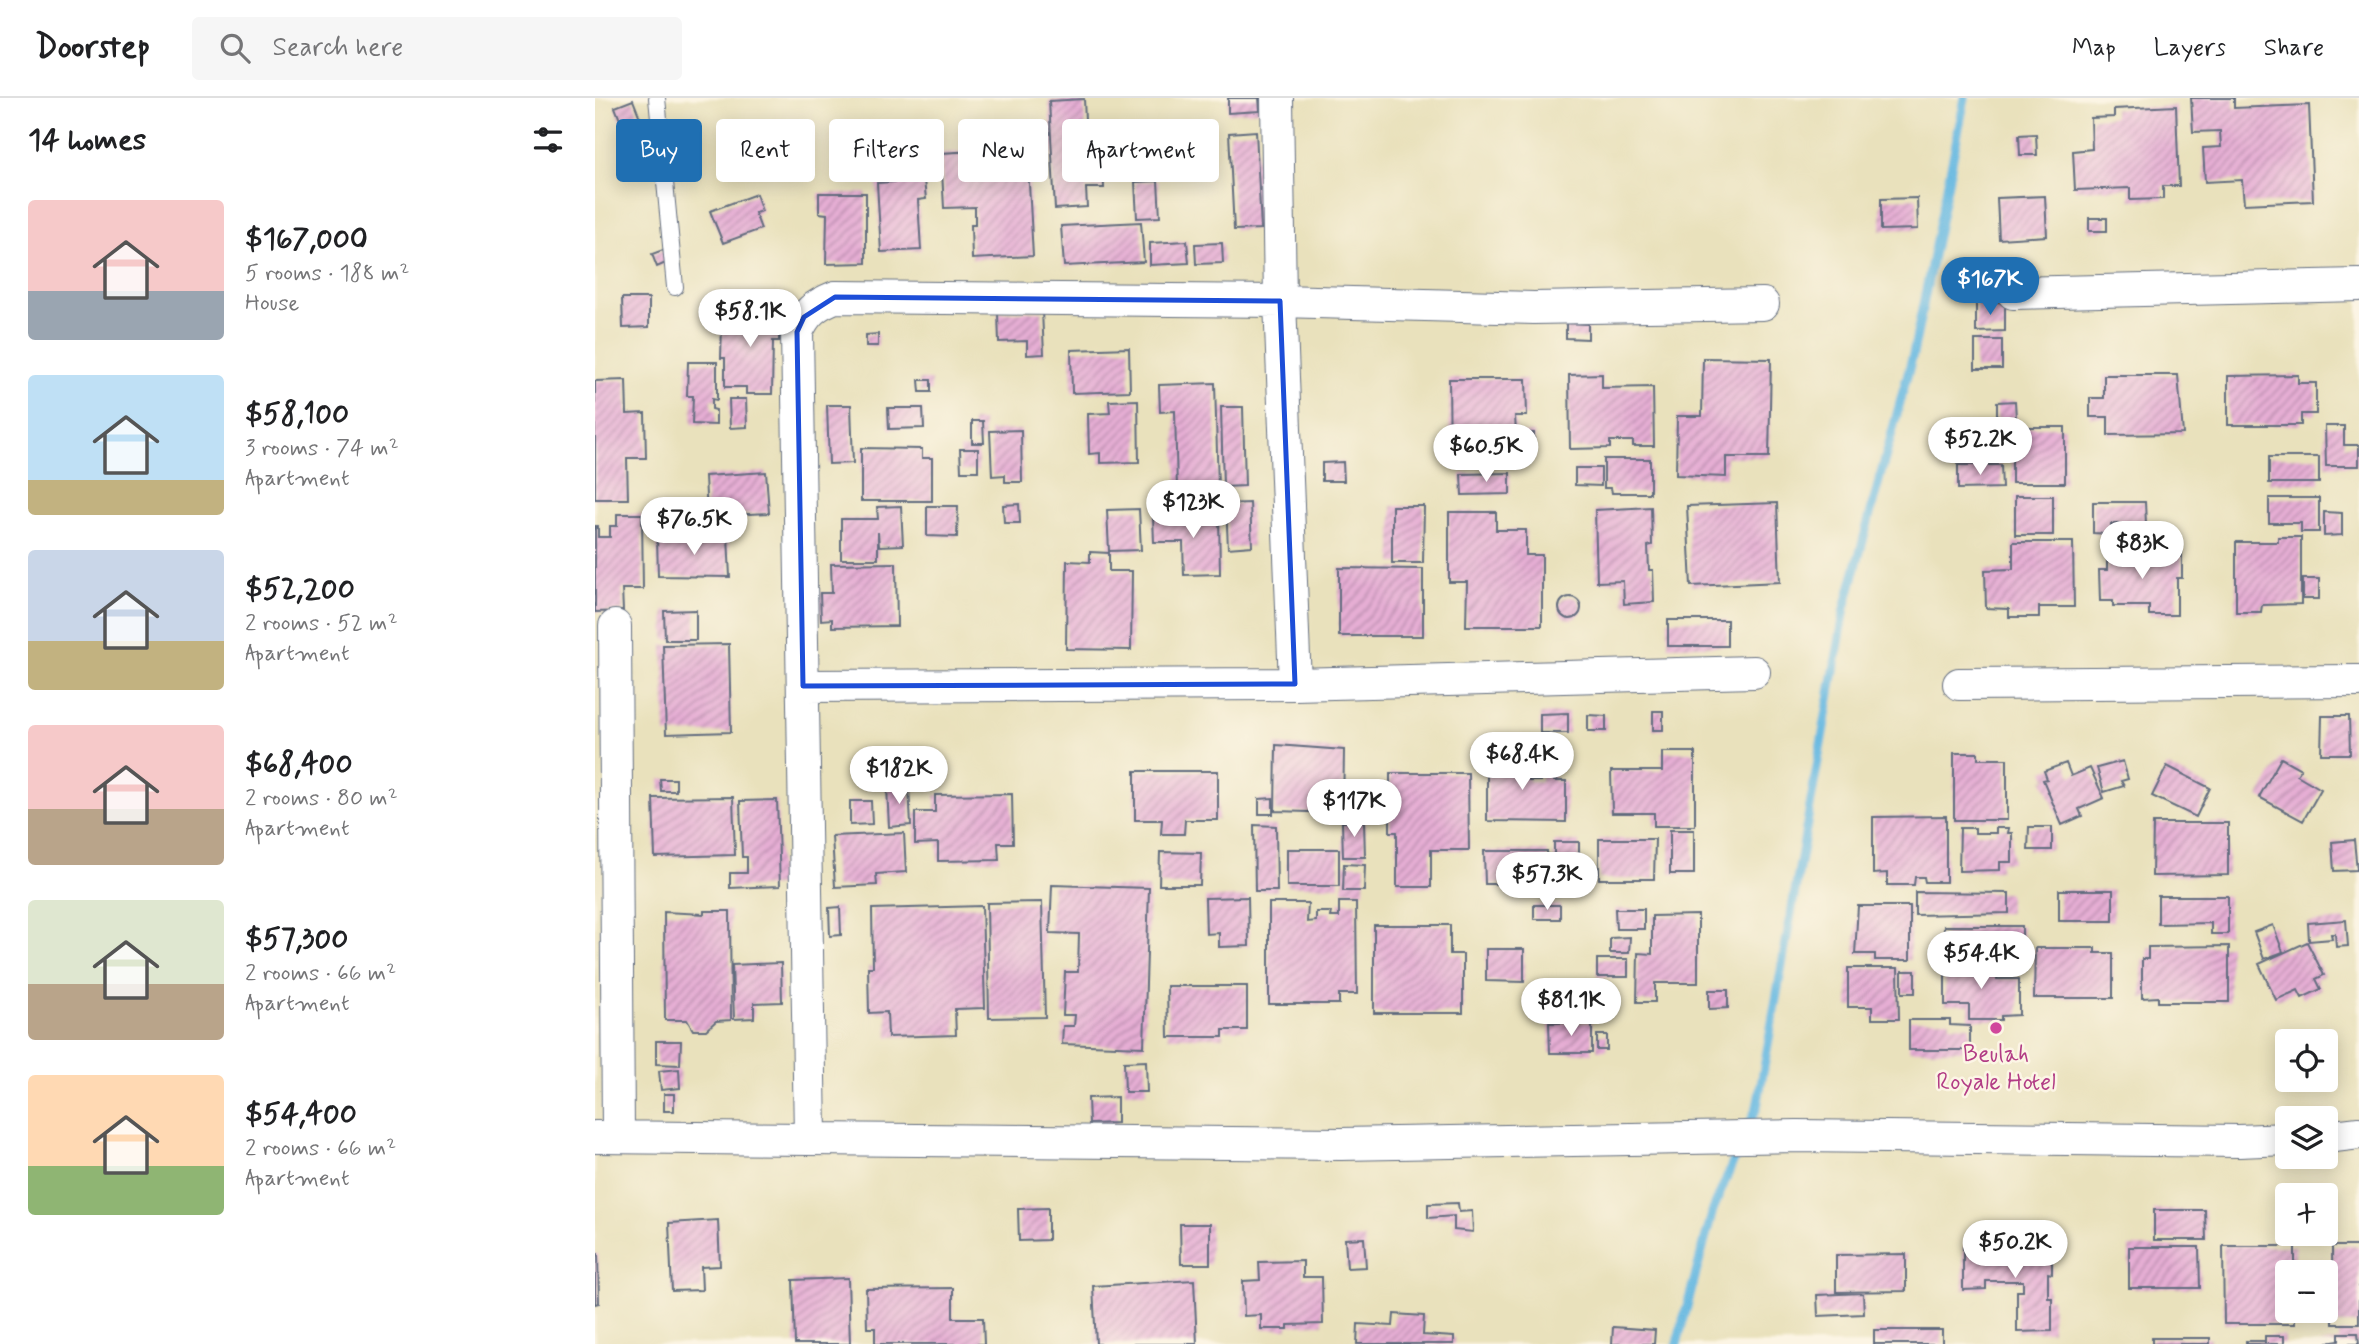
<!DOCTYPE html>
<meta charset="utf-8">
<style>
:root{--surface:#fff;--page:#f6f6f6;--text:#202124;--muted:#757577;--line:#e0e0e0;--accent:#1f6fb2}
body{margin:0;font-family:Mynerve,sans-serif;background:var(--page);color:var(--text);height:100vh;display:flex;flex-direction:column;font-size:26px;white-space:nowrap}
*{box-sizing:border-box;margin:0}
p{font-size:23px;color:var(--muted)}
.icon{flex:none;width:38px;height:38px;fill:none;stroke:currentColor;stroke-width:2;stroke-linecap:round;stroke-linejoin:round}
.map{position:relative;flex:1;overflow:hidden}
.side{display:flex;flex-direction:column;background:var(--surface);width:595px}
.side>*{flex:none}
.top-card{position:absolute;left:21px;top:21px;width:665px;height:63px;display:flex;gap:14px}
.controls{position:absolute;left:1680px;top:931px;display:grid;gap:14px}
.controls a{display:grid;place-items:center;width:63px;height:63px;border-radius:7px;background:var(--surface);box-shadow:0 4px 18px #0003;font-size:35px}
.price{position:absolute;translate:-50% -60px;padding:0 16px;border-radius:24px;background:#fff;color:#222;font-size:23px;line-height:46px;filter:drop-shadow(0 2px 4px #0008)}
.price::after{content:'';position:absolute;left:50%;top:42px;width:21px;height:16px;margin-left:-10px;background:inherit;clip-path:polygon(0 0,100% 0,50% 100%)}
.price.current{background:var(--accent);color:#fff}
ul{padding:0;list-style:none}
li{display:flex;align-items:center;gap:21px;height:175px;padding:0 28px}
li span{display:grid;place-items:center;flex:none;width:196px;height:140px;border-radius:7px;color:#555}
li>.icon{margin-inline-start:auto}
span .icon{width:84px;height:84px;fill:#fffc;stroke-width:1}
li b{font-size:30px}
h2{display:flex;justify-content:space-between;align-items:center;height:84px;padding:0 28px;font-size:30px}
.chip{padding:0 24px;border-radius:7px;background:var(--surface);box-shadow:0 4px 18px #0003;font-size:24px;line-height:63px}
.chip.current{background:var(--accent);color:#fff}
header{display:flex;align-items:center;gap:42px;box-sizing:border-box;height:98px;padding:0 35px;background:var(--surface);border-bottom:2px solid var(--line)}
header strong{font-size:33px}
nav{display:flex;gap:38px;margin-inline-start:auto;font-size:24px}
.search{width:490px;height:63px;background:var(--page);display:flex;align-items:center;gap:18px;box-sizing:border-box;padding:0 24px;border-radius:7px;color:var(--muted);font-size:26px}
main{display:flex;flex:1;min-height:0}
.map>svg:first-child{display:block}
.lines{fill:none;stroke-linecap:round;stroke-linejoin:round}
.stream{stroke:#65b8e1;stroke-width:9}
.building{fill:url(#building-hatch)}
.service-casing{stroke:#636d7f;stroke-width:18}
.minor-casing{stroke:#636d7f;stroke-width:34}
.service{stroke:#fff;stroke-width:16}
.minor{stroke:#fff;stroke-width:32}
.marked{fill:none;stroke:#1d4ed8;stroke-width:5;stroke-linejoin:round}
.hotel-dot{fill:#d1479c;stroke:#fcf5e5;stroke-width:2.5}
.labels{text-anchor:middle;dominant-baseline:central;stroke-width:5;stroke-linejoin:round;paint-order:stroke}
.hotel-label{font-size:24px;fill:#b23c85;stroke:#fcf5e5}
</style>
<header>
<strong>Doorstep</strong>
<div class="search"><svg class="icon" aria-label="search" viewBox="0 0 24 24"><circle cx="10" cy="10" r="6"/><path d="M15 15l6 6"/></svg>Search here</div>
<nav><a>Map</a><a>Layers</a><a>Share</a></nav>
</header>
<main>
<section class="side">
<h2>14 homes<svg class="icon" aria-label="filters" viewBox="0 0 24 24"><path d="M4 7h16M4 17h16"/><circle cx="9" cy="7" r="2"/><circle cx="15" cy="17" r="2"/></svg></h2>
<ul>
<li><span style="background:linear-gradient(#f6c9c9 65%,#9aa5b1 0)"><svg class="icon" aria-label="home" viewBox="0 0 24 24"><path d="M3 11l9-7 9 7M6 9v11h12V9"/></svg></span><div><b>$167,000</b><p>5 rooms · 188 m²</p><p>House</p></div></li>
<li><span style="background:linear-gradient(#bfe0f5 75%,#c2b280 0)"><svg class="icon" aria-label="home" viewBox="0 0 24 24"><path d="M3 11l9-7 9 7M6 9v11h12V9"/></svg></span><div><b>$58,100</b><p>3 rooms · 74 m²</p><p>Apartment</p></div></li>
<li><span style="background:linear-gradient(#c9d6e8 65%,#c2b280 0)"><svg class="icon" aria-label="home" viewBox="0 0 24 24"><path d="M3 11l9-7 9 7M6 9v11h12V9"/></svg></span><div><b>$52,200</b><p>2 rooms · 52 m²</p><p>Apartment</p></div></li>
<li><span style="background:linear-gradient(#f6c9c9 60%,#b9a48a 0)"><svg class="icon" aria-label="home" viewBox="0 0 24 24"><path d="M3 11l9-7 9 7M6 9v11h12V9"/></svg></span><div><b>$68,400</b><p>2 rooms · 80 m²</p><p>Apartment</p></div></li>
<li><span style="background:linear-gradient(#dfe7d0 60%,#b9a48a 0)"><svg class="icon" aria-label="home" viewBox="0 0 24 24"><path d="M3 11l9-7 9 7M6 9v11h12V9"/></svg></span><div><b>$57,300</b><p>2 rooms · 66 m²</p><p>Apartment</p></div></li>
<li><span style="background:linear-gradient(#ffd9b3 65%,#8fb573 0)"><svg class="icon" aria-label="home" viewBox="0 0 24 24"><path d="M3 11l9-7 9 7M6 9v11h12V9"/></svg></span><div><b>$54,400</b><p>2 rooms · 66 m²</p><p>Apartment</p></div></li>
</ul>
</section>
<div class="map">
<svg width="1764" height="1246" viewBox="0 0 1764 1246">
<defs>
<pattern id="building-hatch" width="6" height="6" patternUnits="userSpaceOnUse" patternTransform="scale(1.75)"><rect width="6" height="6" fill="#e6aed4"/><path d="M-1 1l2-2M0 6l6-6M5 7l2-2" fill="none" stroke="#ba8eaf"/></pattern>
</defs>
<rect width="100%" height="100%" fill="#fcf5e5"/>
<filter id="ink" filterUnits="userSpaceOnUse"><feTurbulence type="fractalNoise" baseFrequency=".0143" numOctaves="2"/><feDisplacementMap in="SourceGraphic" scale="14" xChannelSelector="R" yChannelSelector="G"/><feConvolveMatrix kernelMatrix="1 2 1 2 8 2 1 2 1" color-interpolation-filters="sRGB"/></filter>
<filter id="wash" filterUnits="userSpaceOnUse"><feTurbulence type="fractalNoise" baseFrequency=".00686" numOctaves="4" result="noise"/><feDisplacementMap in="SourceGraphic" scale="28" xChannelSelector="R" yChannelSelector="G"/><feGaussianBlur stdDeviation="1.57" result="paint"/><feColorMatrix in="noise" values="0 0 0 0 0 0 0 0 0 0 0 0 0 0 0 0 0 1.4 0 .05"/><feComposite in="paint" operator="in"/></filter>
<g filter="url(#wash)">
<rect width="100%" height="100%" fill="#e9e1bc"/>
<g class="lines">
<path class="stream" d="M1152 1032 1162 1009 1250 510 1318 256 1370 0
M1082 1246 1118 1112 1146 1045"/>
</g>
<g id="blocks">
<path class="building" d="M633 0H664L665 13 633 15Z
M1596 0H1639V10L1714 7 1718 103 1649 106 1647 82 1610 84 1608 50 1626 49 1625 33 1598 34Z
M489 1 492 65 508 64 509 90H491L492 109 460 111 454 3Z
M38 2 49 30 31 37 20 9Z
M1581 8 1584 88H1568V101L1535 102V90L1480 92 1478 53 1497 51 1496 20 1519 19V11Z
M661 33 666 131 639 132 634 35Z
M1441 36 1442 57H1425L1424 37Z
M432 50 438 158 377 161 376 127H380V109L349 110 346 55Z
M301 58 303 67 281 72 279 61Z
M329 82 331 101 323 102 326 152 286 154 282 85Z
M563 83 565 119 542 120 540 84Z
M224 95H271V165L231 166 232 116 224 115Z
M161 96 167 113 160 115 166 131 128 145 115 113Z
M1450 98 1452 138 1404 141 1402 100Z
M1322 100 1323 131 1286 132V101Z
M1494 120H1512V133H1494Z
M546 124 549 164 469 168 466 128Z
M592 143 594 165 555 167V145Z
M627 145 628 165 601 166 600 146Z
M68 152 73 164 62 169 57 156Z
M27 200H54V229L28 230Z
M1410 204V233L1381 234V205Z
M131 212H184V243H178L177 296H151V289H130V260H126L127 228H131Z
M447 213 449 256 432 257V243L404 244 403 215Z
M971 225 993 226V241L971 240Z
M283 236V248H271V237Z
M1380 242H1407V271H1380Z
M534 250 535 293 477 295 476 252Z
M1108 260 1176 261 1174 359H1131V379L1081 377 1082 318H1107Z
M93 264H122V302L117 301V311L121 312V327L97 326 98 298H92Z
M1007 276V290L1058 289 1059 348H1038V343H1015V350L975 351 974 277Z
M1509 277H1583L1588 336 1513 337V319H1495V300H1509Z
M1703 277V285H1721V316H1706V327H1633V278Z
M854 281H931L932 318H920L921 335H939V359L855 360Z
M31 282 32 316 50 315 51 360H32L33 401H0V283Z
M324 282H336V294H325Z
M620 285 623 390 582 391 580 313 565 314 564 287Z
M134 301H151L152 329 135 330Z
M543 302 544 364 505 365V355L494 356 493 316 515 315 514 303Z
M1420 303 1421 320 1402 321V304Z
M232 307H256L258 365 234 366Z
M626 309H648L650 388 628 389Z
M293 310H328L329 330 294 331Z
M377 323H388L389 345H377Z
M1730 328H1749V347H1764V368H1731Z
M1417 329H1470V385H1417Z
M426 332 427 384H410V377L397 378 395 333Z
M266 350 327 351V360H337V403H266Z
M365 351H383V373H366Z
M1674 359H1724V385H1674Z
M1009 361H1055V395H1017L1016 390H1009Z
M748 364 749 383H727V365Z
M1363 367H1406L1407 390 1363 391Z
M980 370H1006V388L980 387Z
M171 374 174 415 112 418 110 378Z
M915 375V396L867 397 866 376Z
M1420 398H1458V437H1420Z
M1674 400H1724V434H1706V425H1674Z
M1498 404H1550L1551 426H1516V436L1498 435Z
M655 405 657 448 633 450 631 406Z
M1182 405 1185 484 1096 488 1092 408Z
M424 406 425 425H409L408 407Z
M306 408 308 447 284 448 283 434V461H246V421H283L282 409Z
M332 408H363L362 439 332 438Z
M797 408H829L828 465H797Z
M1056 409 1057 447 1053 448 1054 472H1058L1059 504 1029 506 1028 483 1002 484 1000 412Z
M544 411 546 452 514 453 512 412Z
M854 414H901V432H931V457H947V528H871L872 484H854Z
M1729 414 1747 415V437L1729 438Z
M22 416H47L48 491H27L28 513 0 514V428H3V439H15V428H22Z
M624 416 625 476 589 477 588 444H559L558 418Z
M133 438 135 479 63 478 62 440Z
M1683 439H1706V506L1667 507 1666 514H1641V444H1683Z
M1418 444H1478L1479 509H1444V519H1414V511L1391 510 1390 472 1418 471Z
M1512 451H1537V458L1587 454V480H1582V517H1554V508H1518V503H1505L1504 472H1512Z
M495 454 514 455V473H537L536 552 471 551 472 463 495 464Z
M301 465 302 528 237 529V521L226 522 225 495H237L236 466Z
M744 470 828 471V538H744Z
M1708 481H1724V501H1708Z
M964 510a11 11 0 1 1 22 0a11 11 0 1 1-22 0Z
M101 512V542H70L69 513Z
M1073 522H1132V548H1073Z
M134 546 136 634 71 636 68 547Z
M1058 613H1068V632H1058Z
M973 615V635H945V616Z
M993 617 1011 618V633H993Z
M1727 618H1754L1755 656H1726Z
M681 647 749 652 748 715 680 713Z
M1067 654H1100V728H1059V715H1017L1016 673H1067Z
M934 655V683H946V676H959V683H971V724L892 723V656Z
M1359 655H1383V661H1412V722H1359Z
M1686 660 1706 671 1702 677 1726 691 1708 723 1664 699Z
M1528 663 1533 681 1526 683 1529 688 1509 694 1502 670Z
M1471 665 1476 678 1495 670 1509 700 1484 711 1487 718 1467 727 1448 682 1452 681 1449 673Z
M1572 668 1615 690 1601 719 1557 698Z
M540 673H623V722H590L589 736H566L567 722H540Z
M795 675H873L874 752H836V789H802V734H795Z
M65 681H81V693H66Z
M314 688 316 727 294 729 292 689Z
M417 696 418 745H403L404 762 343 763V745L320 746V714H340V697Z
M138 699 140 757 60 759 58 700Z
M678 700V716H664V701Z
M182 702 185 788 135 790V775H152V759H147L145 703Z
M255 703H276L277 726 255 727Z
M1351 718V784H1330L1329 779H1320L1319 787H1292V775L1278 776V719Z
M769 723 770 759H748L747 724Z
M1558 725H1633V777L1557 778Z
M659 727 681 728 682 793H660Z
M1434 729H1457V752H1433Z
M1365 730H1380V735H1401V730H1414L1413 735H1417V764H1405V772L1364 773Z
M1075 732H1099V776H1075Z
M309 735 311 774 281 776 282 787 240 789 237 738Z
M1004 741H1060L1059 781H1004Z
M1759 742 1762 772 1739 773 1737 744Z
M959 744H984V767H959Z
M692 751H744V788H692Z
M889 753H952V786H890Z
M565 754 606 755 605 787H564Z
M749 766 770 767 769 793H748Z
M954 775H986V795H954Z
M457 787 554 790 549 949 467 946 468 928H479L480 917H468L470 874H483L484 836 455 835Z
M1464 792H1518V823H1464Z
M1320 794 1414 795V815L1320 817Z
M1563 798H1633V836H1616V825L1563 826Z
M653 799 654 848 624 849V835L611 836 610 800Z
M447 804 450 919 394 920 392 805Z
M744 804H761L762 896H744V906H674V805H713L712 824 721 823V814H736L735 819H744Z
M939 807H965V821H939Z
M387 808 390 910 360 911 361 937 293 939 292 914 274 915 273 869H278L277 811Z
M1263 808H1315V862H1280V856H1260Z
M245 809 246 837 235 838 234 810Z
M1020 811H1049V831H1021Z
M109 813H135L136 922 121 923 111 932H98L92 922H70L69 814 109 816Z
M1103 817V885H1060V904H1042L1043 855 1057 856V818Z
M1751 822 1753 848 1741 849 1740 836H1736L1737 841 1714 843 1713 825Z
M779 827H855V856H868V915H779Z
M1678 827 1688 854 1669 861 1659 834Z
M1349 828H1427V873H1404L1405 864H1349Z
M1035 839 1034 855H1015V840Z
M1712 844 1729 877 1721 881 1726 891 1707 900 1703 892 1681 902 1664 866Z
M1634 848V904H1563V899L1547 900V861H1553V849Z
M1440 850H1500V855H1518V900H1439Z
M891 851H929V884L891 883Z
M1002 861H1033V879H1002Z
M186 865 187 904 159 905V920L139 921 137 867Z
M1401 865 1402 881H1424V917L1406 918V922H1374V907H1350V866Z
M1253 870H1303L1304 921H1277V909H1253Z
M1307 873H1320V895H1307Z
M572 888H652V932H628V939H573Z
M1114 892H1133V910L1114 911Z
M1314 922H1355V927L1375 928V952H1314Z
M997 924V955H955L954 925Z
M1002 937H1012V952H1002Z
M61 943H86L85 967 61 966Z
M551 963 552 994H530L529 964Z
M84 971 85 990 66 992 64 973Z
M69 996H79V1013H69Z
M522 999V1025L494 1026 493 1000Z
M863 1105 864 1114 877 1113 878 1134 859 1132V1118L833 1120V1106Z
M453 1110V1142L424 1143 423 1111Z
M1559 1112H1610L1611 1142H1559Z
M123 1122 125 1168 106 1169 107 1192 77 1193 74 1125Z
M585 1126H615V1166H586Z
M769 1140 771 1169 752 1170 750 1141Z
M1628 1148H1700V1174H1692V1213H1700V1226H1629Z
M1737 1148H1764V1226H1738Z
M1368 1149H1457V1176L1453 1175V1200H1457V1233L1422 1234V1193H1428V1183H1391V1191L1368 1192Z
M1534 1149H1604L1605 1190H1534Z
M0 1156H3L4 1205 0 1206Z
M1311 1156V1193L1241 1194V1157Z
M708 1163V1179H727L728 1226 693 1227V1231H666V1217L649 1218 648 1183 665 1182 664 1164Z
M253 1180 255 1246H200L198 1182Z
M599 1182 602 1246H501L498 1188Z
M358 1190V1220H388L389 1246H280V1230H272L271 1191Z
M1268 1195 1269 1216 1223 1218 1222 1197Z
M799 1216 829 1218 828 1237 859 1239V1246H762L763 1226 798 1228Z
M1018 1229 1060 1232 1059 1246H1017Z
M1279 1232H1347V1246H1279Z
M1744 1235H1763L1764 1246H1725L1744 1243Z
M1670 1238H1689V1246H1651V1243H1670Z
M1557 1240H1615V1246H1557Z"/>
</g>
</g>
<g filter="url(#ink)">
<use href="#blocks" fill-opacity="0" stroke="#636d7f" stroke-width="2"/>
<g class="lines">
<defs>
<path id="service" d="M62 0 80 189"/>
<path id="minor" d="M682 0 685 203 700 586
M1418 195 1764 187
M20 528 23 1039
M1364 586 1764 583
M208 588 700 586 1159 574
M0 1039 746 1046 1202 1038 1644 1043 1692 1041
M215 1039 202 234C211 214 220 207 240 199L685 203 939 210 1168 206
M1731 1039 1764 1035"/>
</defs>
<use href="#service" class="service-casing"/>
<use href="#minor" class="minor-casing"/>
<use href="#service" class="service"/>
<use href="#minor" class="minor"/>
</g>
</g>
<path class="marked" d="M240 199 685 203 700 586 208 588 202 234 209 219Z"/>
<circle class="hotel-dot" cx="1401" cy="930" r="7"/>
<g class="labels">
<g class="hotel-label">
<text x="1401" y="956">Beulah<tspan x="1401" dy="28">Royale Hotel</tspan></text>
</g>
</g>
</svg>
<div class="controls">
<a><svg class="icon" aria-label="locate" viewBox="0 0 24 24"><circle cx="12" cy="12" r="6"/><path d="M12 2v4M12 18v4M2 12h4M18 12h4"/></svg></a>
<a><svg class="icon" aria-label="layers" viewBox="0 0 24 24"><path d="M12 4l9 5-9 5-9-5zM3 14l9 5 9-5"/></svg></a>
<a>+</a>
<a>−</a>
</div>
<b class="price current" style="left:1395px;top:219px">$167K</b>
<b class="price" style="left:155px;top:251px">$58.1K</b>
<b class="price" style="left:1385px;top:379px">$52.2K</b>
<b class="price" style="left:891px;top:386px">$60.5K</b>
<b class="price" style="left:598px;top:442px">$123K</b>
<b class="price" style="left:99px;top:459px">$76.5K</b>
<b class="price" style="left:1547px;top:483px">$83K</b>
<b class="price" style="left:927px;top:694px">$68.4K</b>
<b class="price" style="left:304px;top:708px">$182K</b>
<b class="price" style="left:759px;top:741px">$117K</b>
<b class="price" style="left:952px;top:814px">$57.3K</b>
<b class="price" style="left:1386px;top:893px">$54.4K</b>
<b class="price" style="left:976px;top:940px">$81.1K</b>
<b class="price" style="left:1420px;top:1182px">$50.2K</b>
<div class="top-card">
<a class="chip current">Buy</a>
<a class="chip">Rent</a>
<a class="chip">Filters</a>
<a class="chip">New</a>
<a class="chip">Apartment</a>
</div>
</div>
</main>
